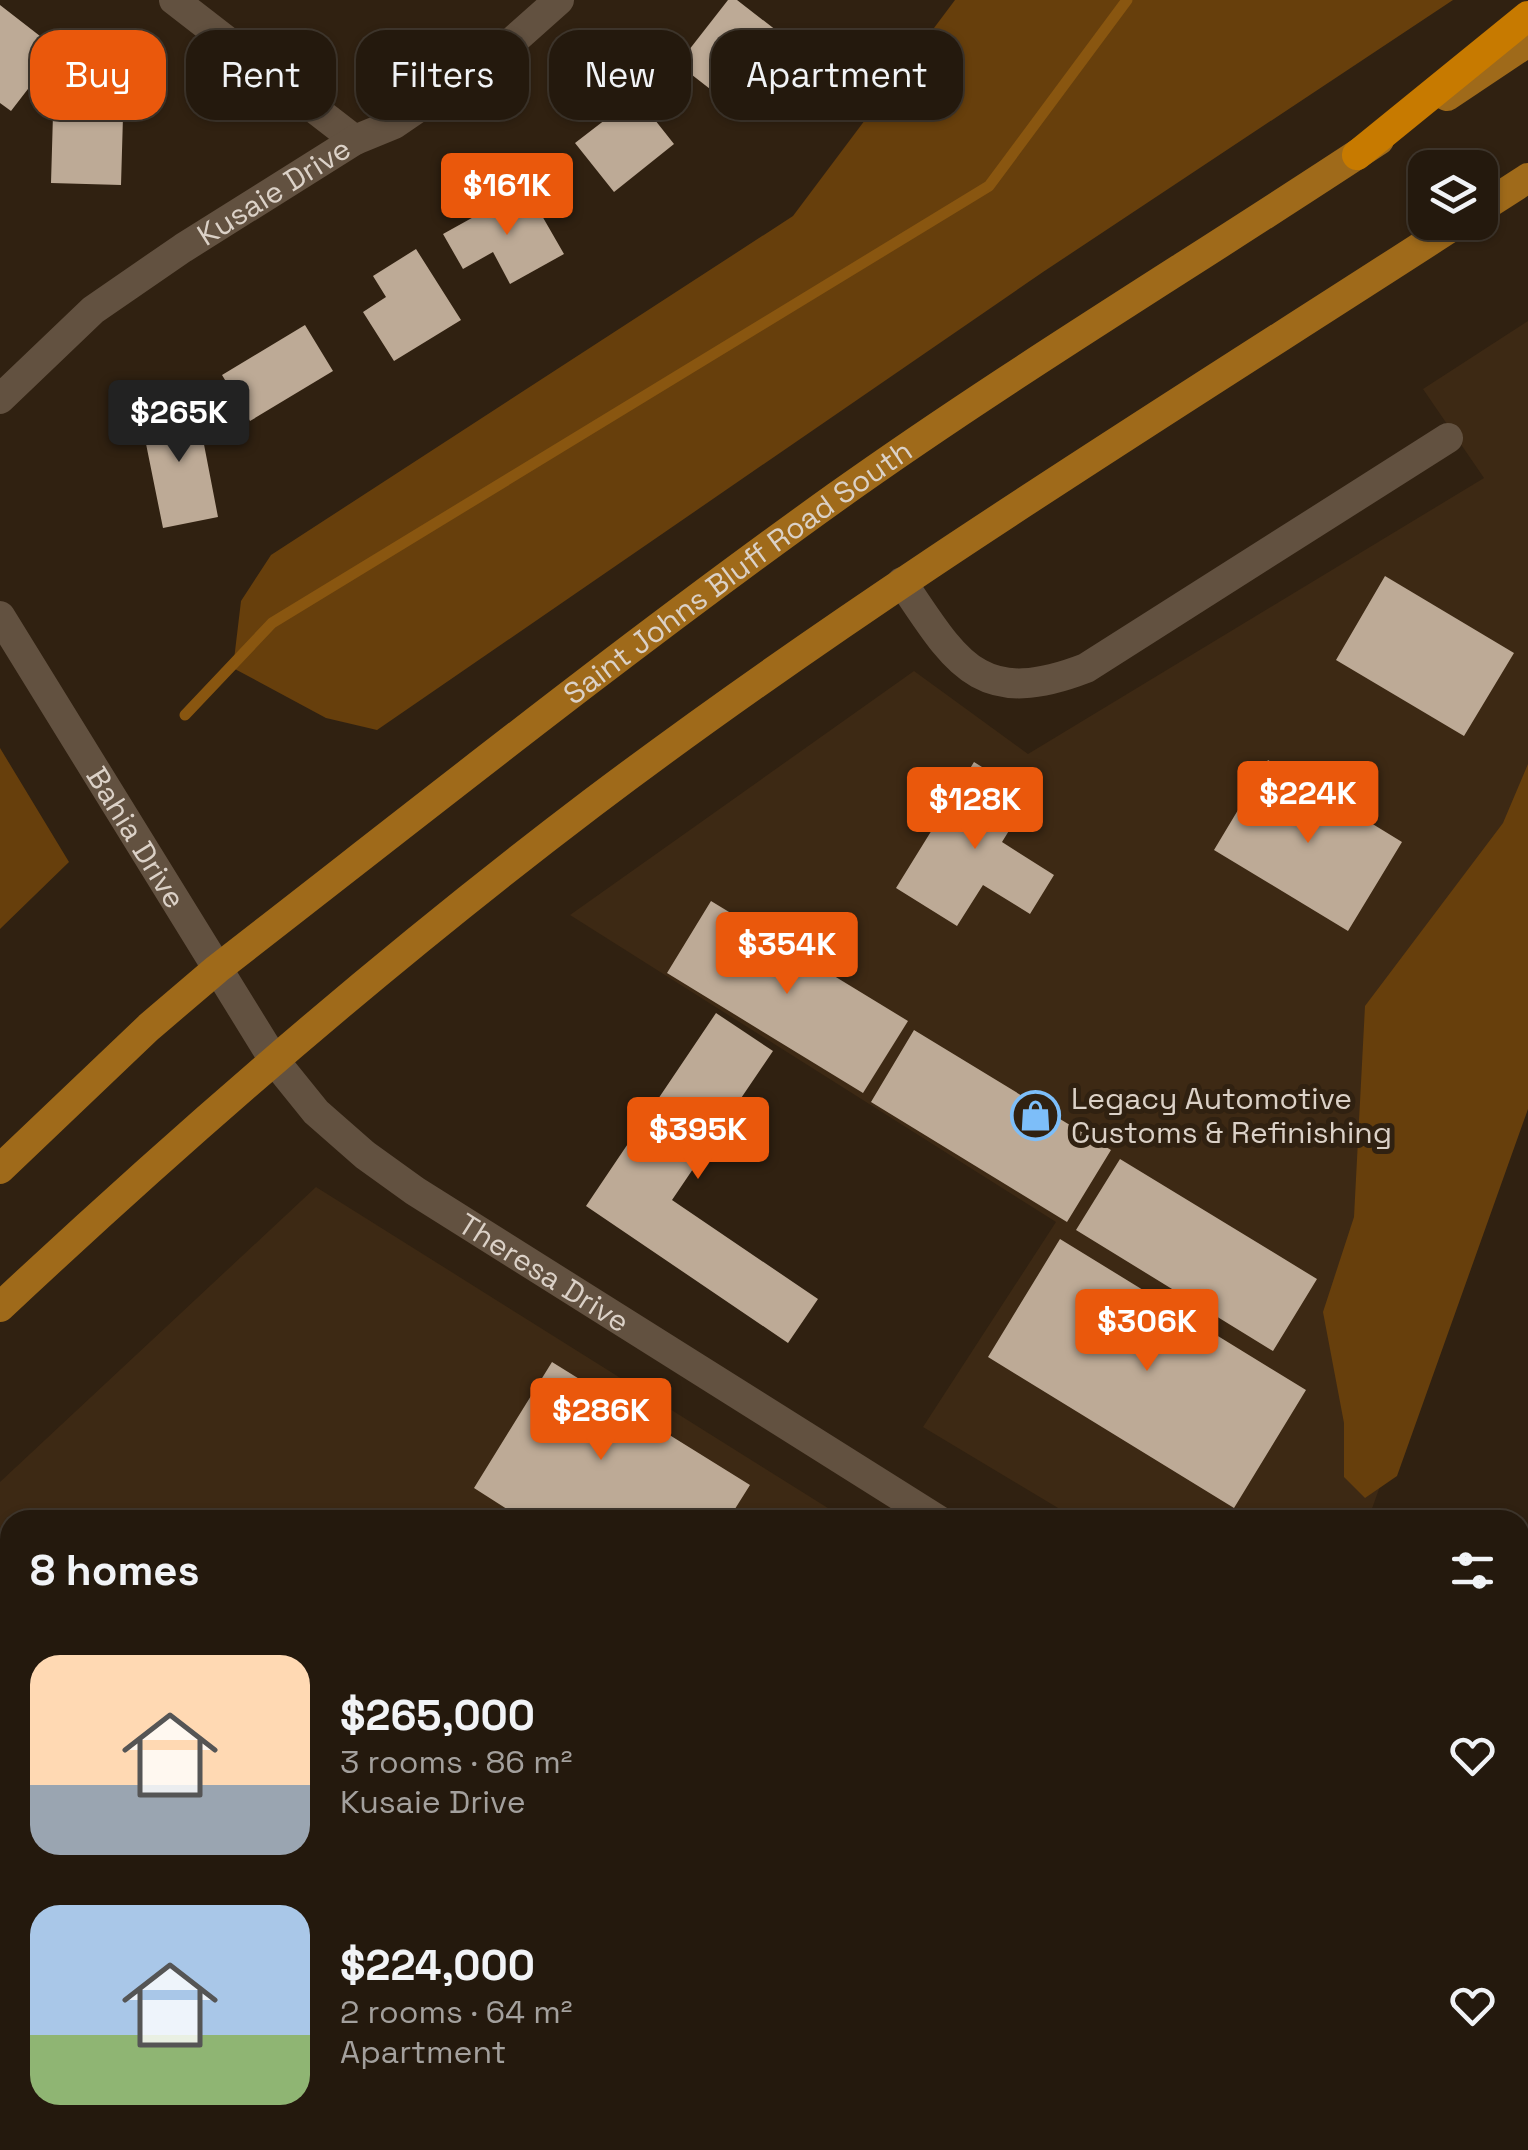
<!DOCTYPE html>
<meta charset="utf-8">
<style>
:root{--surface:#24190d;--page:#2c2216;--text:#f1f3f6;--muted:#a3a09d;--line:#41382e;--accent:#ea580c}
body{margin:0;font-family:"Space Grotesk",sans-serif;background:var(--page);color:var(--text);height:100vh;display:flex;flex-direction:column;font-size:38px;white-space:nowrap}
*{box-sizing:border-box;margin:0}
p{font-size:32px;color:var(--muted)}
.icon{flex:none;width:55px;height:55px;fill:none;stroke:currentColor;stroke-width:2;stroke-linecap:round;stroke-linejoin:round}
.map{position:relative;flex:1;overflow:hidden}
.side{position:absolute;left:0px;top:1510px;width:1530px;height:640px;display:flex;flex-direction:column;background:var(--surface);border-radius:30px 30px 0 0;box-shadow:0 2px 8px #0004,0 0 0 2px var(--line)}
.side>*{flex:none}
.hud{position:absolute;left:30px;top:30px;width:1000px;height:90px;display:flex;gap:20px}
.buttons{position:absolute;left:1408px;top:150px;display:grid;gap:20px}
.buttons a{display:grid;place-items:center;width:90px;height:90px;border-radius:20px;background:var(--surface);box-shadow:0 2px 8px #0004,0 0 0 2px var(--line);font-size:50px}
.price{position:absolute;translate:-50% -85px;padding:0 22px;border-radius:10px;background:var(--accent);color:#fff;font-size:32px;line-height:65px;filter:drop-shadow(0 2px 5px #0008)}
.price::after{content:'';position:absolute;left:50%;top:60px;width:30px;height:22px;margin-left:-15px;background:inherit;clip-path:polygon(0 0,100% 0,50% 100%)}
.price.selected{background:#222;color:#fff}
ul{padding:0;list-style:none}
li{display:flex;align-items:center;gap:30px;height:250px;padding:0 30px}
li span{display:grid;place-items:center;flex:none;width:280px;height:200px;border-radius:30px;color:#555}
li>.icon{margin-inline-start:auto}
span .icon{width:120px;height:120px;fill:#fffc;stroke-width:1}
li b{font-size:42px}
h2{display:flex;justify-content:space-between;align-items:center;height:120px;padding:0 30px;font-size:42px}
.pill{padding:0 35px;border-radius:30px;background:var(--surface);box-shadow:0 2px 8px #0004,0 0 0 2px var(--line);font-size:35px;line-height:90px}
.pill.selected{background:var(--accent);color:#fff}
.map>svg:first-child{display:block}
.built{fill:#3d2914}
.green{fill:#673f0c}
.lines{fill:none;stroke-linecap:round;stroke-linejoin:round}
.stream{stroke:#895610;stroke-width:11}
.building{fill:#bdaa96}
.minor{stroke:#625140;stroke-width:30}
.major{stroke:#9f6a1a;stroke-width:30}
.highway{stroke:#c77a00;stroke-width:30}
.labels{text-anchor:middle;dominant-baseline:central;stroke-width:10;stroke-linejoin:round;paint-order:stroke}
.street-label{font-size:30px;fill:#dbd1c7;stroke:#302111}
.poi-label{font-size:30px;fill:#dbd1c7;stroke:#302111;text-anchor:start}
</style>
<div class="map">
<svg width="1528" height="2150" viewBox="0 0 1528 2150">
<rect width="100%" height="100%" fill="#302111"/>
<path class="built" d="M1528 321V1069L1368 1520H1078L923 1427 1056 1222 570 915 914 671 1028 754 1484 478 1423 389Z
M316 1187 847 1520H10V2140H1137L1133 2150H0V1482Z"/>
<path class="green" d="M955 0H1453L1043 272 377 730 326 718 233 668 241 601 271 555 793 216Z
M0 748 69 862 0 929Z
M1528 764V1109L1397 1476 1365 1498 1344 1477V1423L1323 1312 1354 1217 1365 1006 1503 823Z"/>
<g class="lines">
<path class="stream" d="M185 715 272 623 989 186 1127 0"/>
</g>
<path class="building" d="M728 0H737L790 41 737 110 678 64Z
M0 5 58 50 11 111 0 103Z
M54 80 124 82 121 185 51 183Z
M636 96 674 144 614 192 575 143Z
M526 188 564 254 510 284 493 252 463 269 443 234Z
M416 249 461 320 394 361 363 312 386 297 373 276Z
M305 325 333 371 250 421 222 375Z
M196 403 218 517 163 528 140 414Z
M1385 576 1514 653 1464 736 1336 660Z
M1268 760 1402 842 1348 931 1214 850Z
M974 762 1030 797 1002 842 1054 875 1030 914 983 885 957 926 896 888Z
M711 901 908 1021 863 1093 667 973Z
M716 1013 773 1051 672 1200 818 1299 788 1343 586 1206Z
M914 1030 1111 1150 1067 1222 871 1102Z
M1120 1159 1317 1279 1273 1351 1076 1230Z
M1060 1239 1306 1390 1234 1508 988 1357Z
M552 1362 750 1485 728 1520H524L474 1488Z
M10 1960V1984L0 1978Z
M0 2061 10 2068V2116L0 2132Z
M262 2140H476L482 2144 478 2150H278Z
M497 2140H562L556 2150H513Z"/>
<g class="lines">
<g class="minor">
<path d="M174 0 355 140"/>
<path id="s1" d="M0 399 93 310 183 248 355 140 394 124 504 49 559 0"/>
<path d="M902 582C957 664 980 709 1086 668L1448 438"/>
<path id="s2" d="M0 616 274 1060 316 1112 365 1155 415 1191 938 1520"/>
<path d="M1520 1886 1528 1891"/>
</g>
<g class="major">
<path d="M1447 96 1528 42"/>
<path d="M1480 209 1528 178"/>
<path id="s3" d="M0 1169 149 1027 217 969C422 810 625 648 836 497 1013 371 1198 260 1379 140"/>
<path d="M0 1307C189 1130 385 960 592 803 870 593 1167 411 1459 222"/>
</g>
<path class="highway" d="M1357 155 1528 16
M1520 1785 1528 1765
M1363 2150 1368 2140"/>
</g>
<defs>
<symbol id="shop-ring" viewBox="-11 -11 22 22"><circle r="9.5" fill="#302111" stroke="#7dbef9" stroke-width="1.5"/><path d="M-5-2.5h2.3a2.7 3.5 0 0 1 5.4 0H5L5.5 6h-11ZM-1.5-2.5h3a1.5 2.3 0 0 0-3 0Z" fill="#7dbef9"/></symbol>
</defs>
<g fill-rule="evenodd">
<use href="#shop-ring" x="1008" y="1088" width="55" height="55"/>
</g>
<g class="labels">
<g class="street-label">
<text stroke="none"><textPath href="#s1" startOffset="345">Kusaie Drive</textPath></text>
<text stroke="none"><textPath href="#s3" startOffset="950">Saint Johns Bluff Road South</textPath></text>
<text stroke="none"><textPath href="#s2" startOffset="260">Bahia Drive</textPath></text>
<text stroke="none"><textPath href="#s2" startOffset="868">Theresa Drive</textPath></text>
</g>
<g class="poi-label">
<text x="1071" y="1098">Legacy Automotive<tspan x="1071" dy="34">Customs &amp; Refinishing</tspan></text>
</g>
</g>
</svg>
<div class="buttons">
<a><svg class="icon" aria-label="layers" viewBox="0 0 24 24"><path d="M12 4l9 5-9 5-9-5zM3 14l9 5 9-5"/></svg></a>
</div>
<b class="price" style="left:507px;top:238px">$161K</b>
<b class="price selected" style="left:179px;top:465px">$265K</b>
<b class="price" style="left:1308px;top:846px">$224K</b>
<b class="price" style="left:975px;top:852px">$128K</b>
<b class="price" style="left:787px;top:997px">$354K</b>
<b class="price" style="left:698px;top:1182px">$395K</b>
<b class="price" style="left:1147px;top:1374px">$306K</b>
<b class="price" style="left:601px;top:1463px">$286K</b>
<div class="hud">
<a class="pill selected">Buy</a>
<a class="pill">Rent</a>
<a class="pill">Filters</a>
<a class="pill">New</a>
<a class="pill">Apartment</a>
</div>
<section class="side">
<h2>8 homes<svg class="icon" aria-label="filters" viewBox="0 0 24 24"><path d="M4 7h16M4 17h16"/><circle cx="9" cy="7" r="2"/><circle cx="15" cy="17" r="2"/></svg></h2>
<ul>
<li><span style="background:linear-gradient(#ffd9b3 65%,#9aa5b1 0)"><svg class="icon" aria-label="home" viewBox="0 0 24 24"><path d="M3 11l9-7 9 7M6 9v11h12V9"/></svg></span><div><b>$265,000</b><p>3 rooms · 86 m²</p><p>Kusaie Drive</p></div><svg class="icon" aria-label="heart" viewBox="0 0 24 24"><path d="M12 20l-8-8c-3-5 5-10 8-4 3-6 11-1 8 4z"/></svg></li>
<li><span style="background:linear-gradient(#a9c7e8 65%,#8fb573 0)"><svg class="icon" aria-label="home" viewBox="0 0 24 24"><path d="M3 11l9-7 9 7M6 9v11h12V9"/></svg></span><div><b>$224,000</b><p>2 rooms · 64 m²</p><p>Apartment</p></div><svg class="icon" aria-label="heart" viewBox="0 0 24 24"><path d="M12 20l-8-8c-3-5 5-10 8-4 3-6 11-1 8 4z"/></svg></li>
</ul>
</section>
</div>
